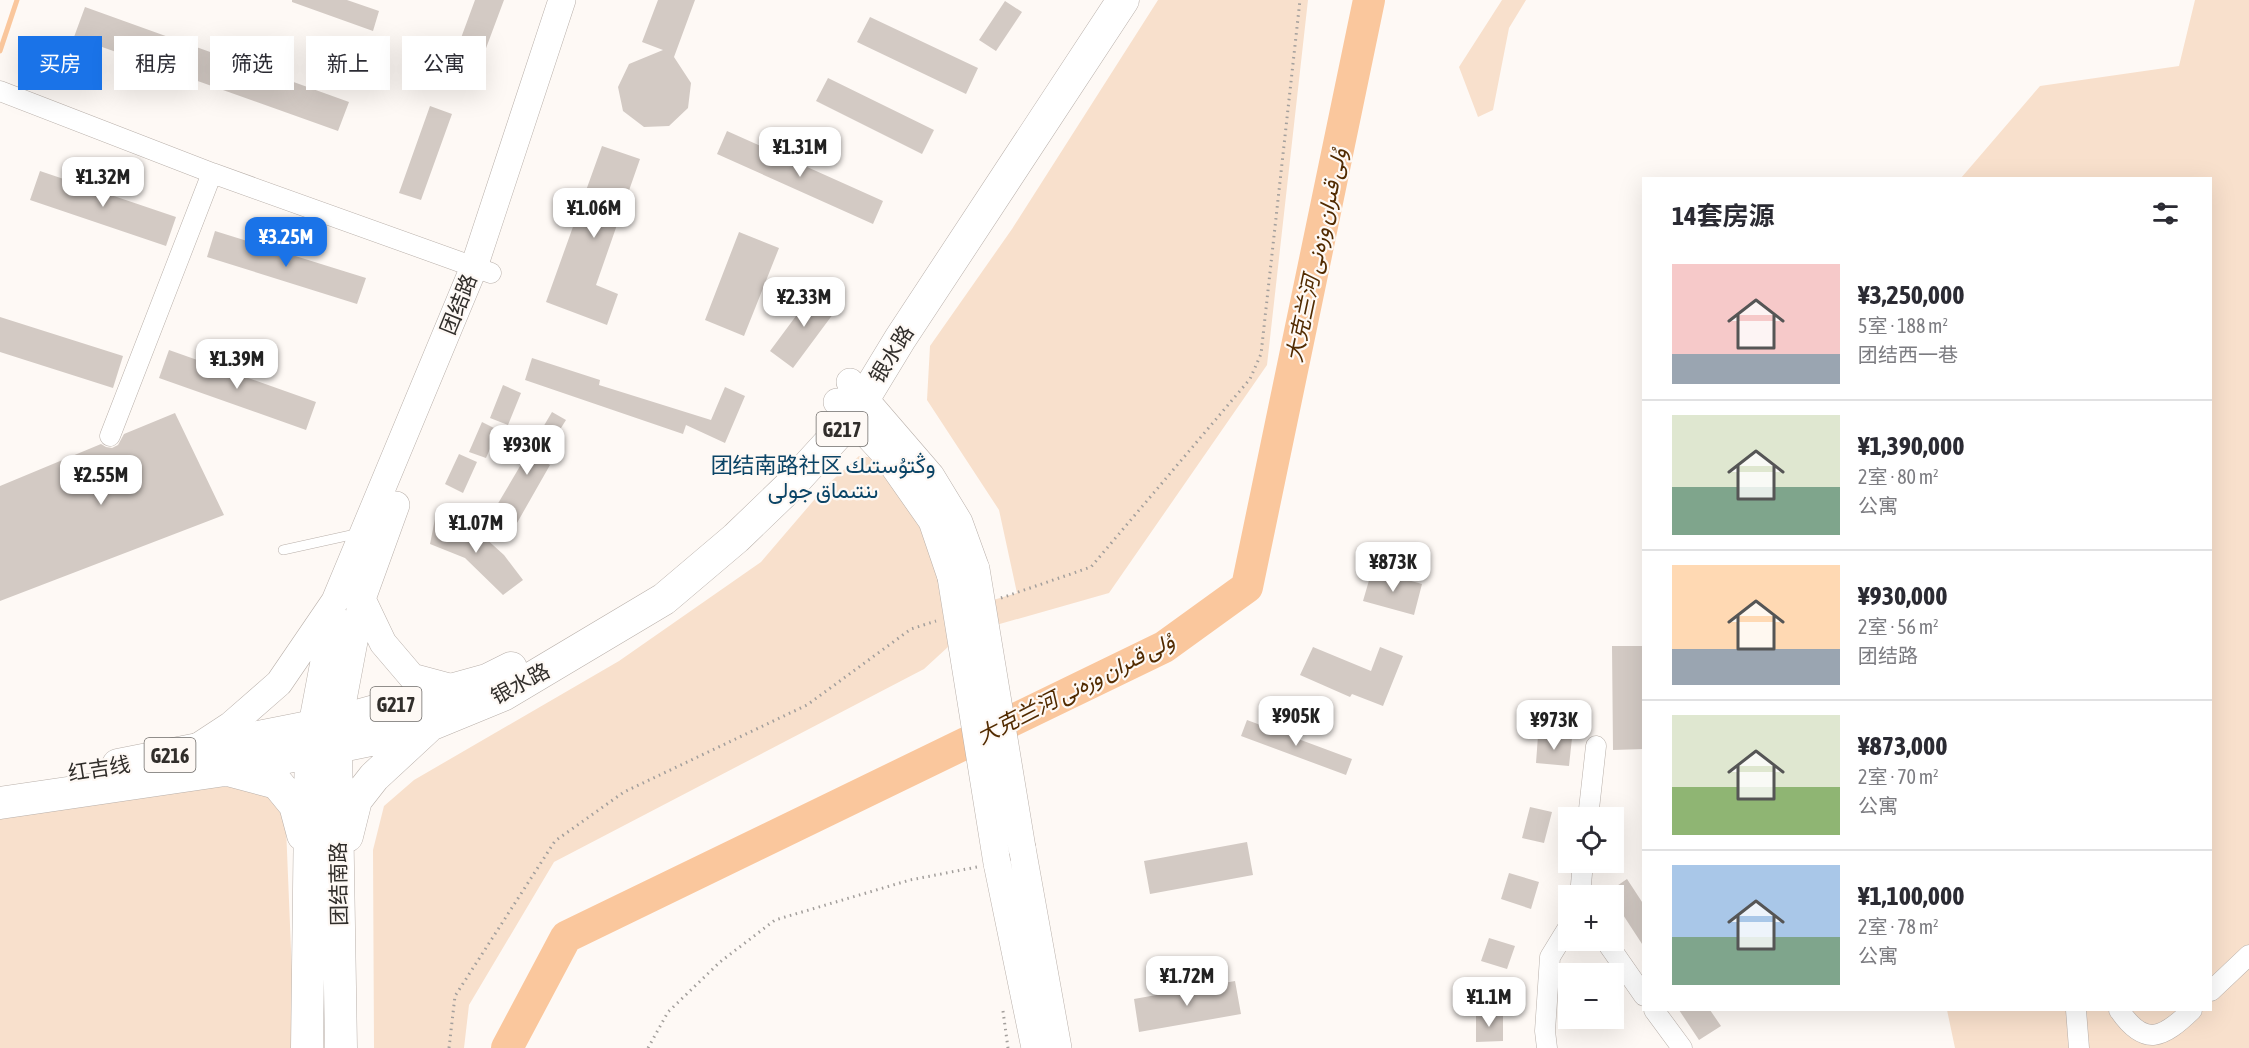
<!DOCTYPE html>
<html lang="zh">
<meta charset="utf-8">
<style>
:root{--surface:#fff;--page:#f2f2f3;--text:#2b2b33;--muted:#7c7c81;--line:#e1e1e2;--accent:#1a73e8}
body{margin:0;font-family:"Asap Condensed",Vazirmatn,"Noto Sans SC",sans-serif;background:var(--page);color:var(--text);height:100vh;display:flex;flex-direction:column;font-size:22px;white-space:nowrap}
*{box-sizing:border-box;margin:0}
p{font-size:20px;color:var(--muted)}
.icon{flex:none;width:33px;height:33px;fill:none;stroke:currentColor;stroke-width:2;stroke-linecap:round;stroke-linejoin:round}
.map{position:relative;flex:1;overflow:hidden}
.side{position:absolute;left:1642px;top:177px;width:570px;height:834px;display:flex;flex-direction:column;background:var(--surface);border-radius:0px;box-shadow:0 6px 24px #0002}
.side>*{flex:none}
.guide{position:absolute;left:18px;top:36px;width:570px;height:54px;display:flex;gap:12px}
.fabs{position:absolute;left:1558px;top:807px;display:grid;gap:12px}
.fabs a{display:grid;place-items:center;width:66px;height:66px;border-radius:0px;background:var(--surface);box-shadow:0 6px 24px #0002;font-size:30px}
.price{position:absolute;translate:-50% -51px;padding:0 14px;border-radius:12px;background:#fff;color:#222;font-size:20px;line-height:39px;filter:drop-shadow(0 2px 3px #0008)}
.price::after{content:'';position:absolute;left:50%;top:36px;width:18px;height:14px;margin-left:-9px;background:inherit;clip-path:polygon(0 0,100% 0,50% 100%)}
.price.current{background:var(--accent);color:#fff}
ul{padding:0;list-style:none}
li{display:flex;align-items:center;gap:18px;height:150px;padding:0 30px}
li+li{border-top:2px solid var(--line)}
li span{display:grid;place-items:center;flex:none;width:168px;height:120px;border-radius:0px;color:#555}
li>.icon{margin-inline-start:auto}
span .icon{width:72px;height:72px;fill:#fffc;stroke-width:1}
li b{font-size:26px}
h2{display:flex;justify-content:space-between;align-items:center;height:72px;padding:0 30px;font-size:26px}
.chip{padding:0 21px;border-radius:0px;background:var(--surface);box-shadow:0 6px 24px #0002;font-size:21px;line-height:54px}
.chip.current{background:var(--accent);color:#fff}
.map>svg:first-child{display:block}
.green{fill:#f8e0cc}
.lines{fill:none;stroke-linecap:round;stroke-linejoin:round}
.stream{stroke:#fac79d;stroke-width:5}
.river{stroke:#fac79d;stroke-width:32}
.building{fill:#d3cac4}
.service-casing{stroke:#b9b0aa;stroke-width:10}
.minor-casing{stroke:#b9b0aa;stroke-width:21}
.secondary-casing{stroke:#b9b0aa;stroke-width:28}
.trunk-casing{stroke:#b9b0aa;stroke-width:33}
.path{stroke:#a39f9c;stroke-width:3;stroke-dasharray:1.5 4.5;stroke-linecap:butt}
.service{stroke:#fff;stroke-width:9}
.minor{stroke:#fff;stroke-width:20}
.secondary{stroke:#fff;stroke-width:27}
.trunk{stroke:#fff;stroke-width:32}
.secondary-bridge-casing{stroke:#b9b0aa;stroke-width:28;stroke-linecap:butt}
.secondary-bridge{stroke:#fff;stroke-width:27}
.labels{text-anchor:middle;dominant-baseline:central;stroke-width:4.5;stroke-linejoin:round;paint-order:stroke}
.shield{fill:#fef9f5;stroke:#6e6b68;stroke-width:1.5}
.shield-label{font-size:20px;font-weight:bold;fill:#312e2b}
.street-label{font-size:21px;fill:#312e2b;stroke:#fef9f5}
.water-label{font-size:22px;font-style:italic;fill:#522b00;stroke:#fef9f5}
.neighbourhood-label{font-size:22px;fill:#0b4466;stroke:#fef9f5}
</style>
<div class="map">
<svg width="2249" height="1048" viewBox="0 0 2249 1048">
<rect width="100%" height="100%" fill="#fef9f5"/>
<path class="green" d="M1158 0H1308L1267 365 1109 593 961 635 924 669 554 862 469 1005 464 1048H374L373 850 384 806 414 780 619 661 761 562 826 486 859 456 875 458 924 530 949 613 1017 593 999 510 927 400 930 346 1012 229Z
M1502 0H1526L1509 28 1493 110 1478 117 1459 67Z
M2195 0H2249V1048H1955L1947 1010H2211V178H1961L2040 86 2179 66Z
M214 787H255L285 802 295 1048H0V814Z"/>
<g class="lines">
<path class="stream" d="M0 51 17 0"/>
<path class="river" d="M507 1048 566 937 1164 647 1247 587 1369 0"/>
</g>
<path class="building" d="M292 0H347L379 11 373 31 292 2Z
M475 0H504L479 67 454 57Z
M658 0H695L674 57 691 83 688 108 669 126 644 127 623 111 618 87 629 64 663 50 642 42Z
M1005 1 1022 12 996 51 979 40Z
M85 7 349 102 338 131 74 37Z
M870 17 978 68 966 94 857 42Z
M828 78 934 130 922 154 816 101Z
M430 106 452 114 421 200 399 193Z
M727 131 883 201 873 224 717 154Z
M602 146 640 159 596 285 618 294 607 325 546 302Z
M40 171 176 217 166 246 30 200Z
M215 231 366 278 357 304 207 257Z
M739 232 779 248 744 336 705 320Z
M816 289 839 306 793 368 770 351Z
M0 317 123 356 113 388 0 352Z
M169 350 316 402 306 430 159 378Z
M532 358 600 380 599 385 711 420 725 387 745 396 725 443 686 425 683 434 525 380Z
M503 385 521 393 508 425 490 418Z
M552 412 566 420 541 460 550 465 513 530 490 517Z
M175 413 224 515 0 601V486L101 444 106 447 112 448 118 445 124 434Z
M482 422 498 430 486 458 469 452Z
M459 454 477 462 463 493 445 484Z
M435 519 460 524 483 536 504 555 523 580 503 595 465 558 430 544Z
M1372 570 1422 584 1414 615 1363 601Z
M1612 646H1644V749L1613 750Z
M1313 647 1371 671 1380 647 1403 656 1383 706 1352 694 1350 697 1300 675Z
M1247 720 1352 759 1346 775 1241 736Z
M1538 736 1572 738 1569 766 1536 763Z
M1530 807 1552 812 1544 843 1522 838Z
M1247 842 1253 875 1150 894 1144 861Z
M1509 873 1539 882 1531 909 1501 899Z
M1627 879 1644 905V947L1614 901V896H1610L1608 892Z
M1489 938 1515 946 1507 969 1481 961Z
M1235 981 1241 1014 1139 1032 1134 999Z
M1679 1010H1710L1721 1026 1699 1040Z
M1476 1014H1503V1041L1476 1042Z"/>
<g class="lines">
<defs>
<path id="service" d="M283 550 360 533"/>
<path id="minor" d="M0 91 212 173 491 273
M110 436 212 173
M1588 818 1596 746
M1580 896 1583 862
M1605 940 1644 996
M2211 991 2249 955
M1654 1010 1682 1048
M2076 1010 2079 1048
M2119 1010C2145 1048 2163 1038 2192 1010
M1547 1048 1545 1031 1550 957 1569 926"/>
<path id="secondary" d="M850 382 931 476 959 522 976 569
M837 402 885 454 932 521 951 577
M362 599 383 643 412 677 453 688
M339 721 362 599 396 505
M312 725 333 614
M196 748 231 725 279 683 335 601 474 267 562 0
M1022 848 1058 1048
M997 863 1035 1048"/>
<path id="trunk" d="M338 725 336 746 341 1048
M118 765 339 721 487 680 511 668
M232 771 277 783 295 805 303 835
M0 803 225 770 385 737 430 725 503 695 664 599 736 538 790 486 852 418 900 339 1123 0
M347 836 356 800 374 777 428 727
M307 1048 311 732"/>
</defs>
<use href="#service" class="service-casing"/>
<use href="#minor" class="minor-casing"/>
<use href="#secondary" class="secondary-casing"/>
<use href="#trunk" class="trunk-casing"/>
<path class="path" d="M1001 598 1091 567 1250 379 1261 354 1300 0
M1003 1011 1008 1048
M449 1048 455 996 555 841 624 792 807 705 911 629 936 621
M648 1048 668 1012 720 962 775 920 910 880 977 867"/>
<use href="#service" class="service"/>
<use href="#minor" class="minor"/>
<use href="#secondary" class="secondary"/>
<use href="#trunk" class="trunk"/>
<defs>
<path id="secondary-bridge" d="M976 569 1022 848
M951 577 997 863"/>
</defs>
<use href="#secondary-bridge" class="secondary-bridge-casing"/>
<use href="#secondary-bridge" class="secondary-bridge"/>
</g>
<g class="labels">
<g class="shield">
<rect x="816.5" y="412" width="51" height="34" rx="4.5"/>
<rect x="370.5" y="687" width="51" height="34" rx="4.5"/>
<rect x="144.5" y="738" width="51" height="34" rx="4.5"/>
</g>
<g class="shield-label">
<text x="842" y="429">G217</text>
<text x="396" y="704">G217</text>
<text x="170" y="755">G216</text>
</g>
<g class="street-label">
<text transform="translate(458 304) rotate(-68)">团结路</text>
<text transform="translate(891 354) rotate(-58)">银水路</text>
<text transform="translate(520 683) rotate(-28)">银水路</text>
<text transform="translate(99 768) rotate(-9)">红吉线</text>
<text transform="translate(338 884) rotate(-91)">团结南路</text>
</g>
<g class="water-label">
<text transform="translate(1316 255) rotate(-78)">大克兰河 ۇلى قىران وزەنى</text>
<text transform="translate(1075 688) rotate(-27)">大克兰河 ۇلى قىران وزەنى</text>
</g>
<g class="neighbourhood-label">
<text x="823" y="465">团结南路社区 وڭتۇستىك<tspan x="823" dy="25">ىنتىماق جولى</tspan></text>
</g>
</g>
</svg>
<div class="fabs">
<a><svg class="icon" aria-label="locate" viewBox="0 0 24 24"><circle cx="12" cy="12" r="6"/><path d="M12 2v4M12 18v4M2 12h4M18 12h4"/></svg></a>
<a>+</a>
<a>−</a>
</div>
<b class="price" style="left:800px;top:178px">¥1.31M</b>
<b class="price" style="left:103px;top:208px">¥1.32M</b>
<b class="price" style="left:594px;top:239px">¥1.06M</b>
<b class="price current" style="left:286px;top:268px">¥3.25M</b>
<b class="price" style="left:804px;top:328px">¥2.33M</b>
<b class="price" style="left:237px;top:390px">¥1.39M</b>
<b class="price" style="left:527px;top:476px">¥930K</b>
<b class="price" style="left:101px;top:506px">¥2.55M</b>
<b class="price" style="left:476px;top:554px">¥1.07M</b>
<b class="price" style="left:1393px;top:593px">¥873K</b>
<b class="price" style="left:1296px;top:747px">¥905K</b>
<b class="price" style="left:1554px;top:751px">¥973K</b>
<b class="price" style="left:1187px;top:1007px">¥1.72M</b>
<b class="price" style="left:1489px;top:1028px">¥1.1M</b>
<div class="guide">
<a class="chip current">买房</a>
<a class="chip">租房</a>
<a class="chip">筛选</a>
<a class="chip">新上</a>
<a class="chip">公寓</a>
</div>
<section class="side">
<h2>14套房源<svg class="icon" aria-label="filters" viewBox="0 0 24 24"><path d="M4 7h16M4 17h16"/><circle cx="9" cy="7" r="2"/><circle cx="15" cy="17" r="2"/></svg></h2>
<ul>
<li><span style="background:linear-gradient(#f6c9c9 75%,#9aa5b1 0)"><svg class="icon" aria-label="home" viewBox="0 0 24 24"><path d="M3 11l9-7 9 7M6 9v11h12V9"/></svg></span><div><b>¥3,250,000</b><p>5室 · 188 m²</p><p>团结西一巷</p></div></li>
<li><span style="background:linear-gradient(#dfe7d0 60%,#7fa58c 0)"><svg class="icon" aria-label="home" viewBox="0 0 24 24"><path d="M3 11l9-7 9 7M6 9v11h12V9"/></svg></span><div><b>¥1,390,000</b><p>2室 · 80 m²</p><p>公寓</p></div></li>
<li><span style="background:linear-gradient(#ffd9b3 70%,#9aa5b1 0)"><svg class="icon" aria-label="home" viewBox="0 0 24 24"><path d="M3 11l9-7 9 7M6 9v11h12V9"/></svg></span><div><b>¥930,000</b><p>2室 · 56 m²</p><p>团结路</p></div></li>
<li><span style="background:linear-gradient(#dfe7d0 60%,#8fb573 0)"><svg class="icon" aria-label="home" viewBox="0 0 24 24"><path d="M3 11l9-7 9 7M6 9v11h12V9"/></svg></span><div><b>¥873,000</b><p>2室 · 70 m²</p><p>公寓</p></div></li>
<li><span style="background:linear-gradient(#a9c7e8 60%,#7fa58c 0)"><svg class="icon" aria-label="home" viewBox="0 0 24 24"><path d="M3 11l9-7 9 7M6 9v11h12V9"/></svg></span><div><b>¥1,100,000</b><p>2室 · 78 m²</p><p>公寓</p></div></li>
</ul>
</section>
</div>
